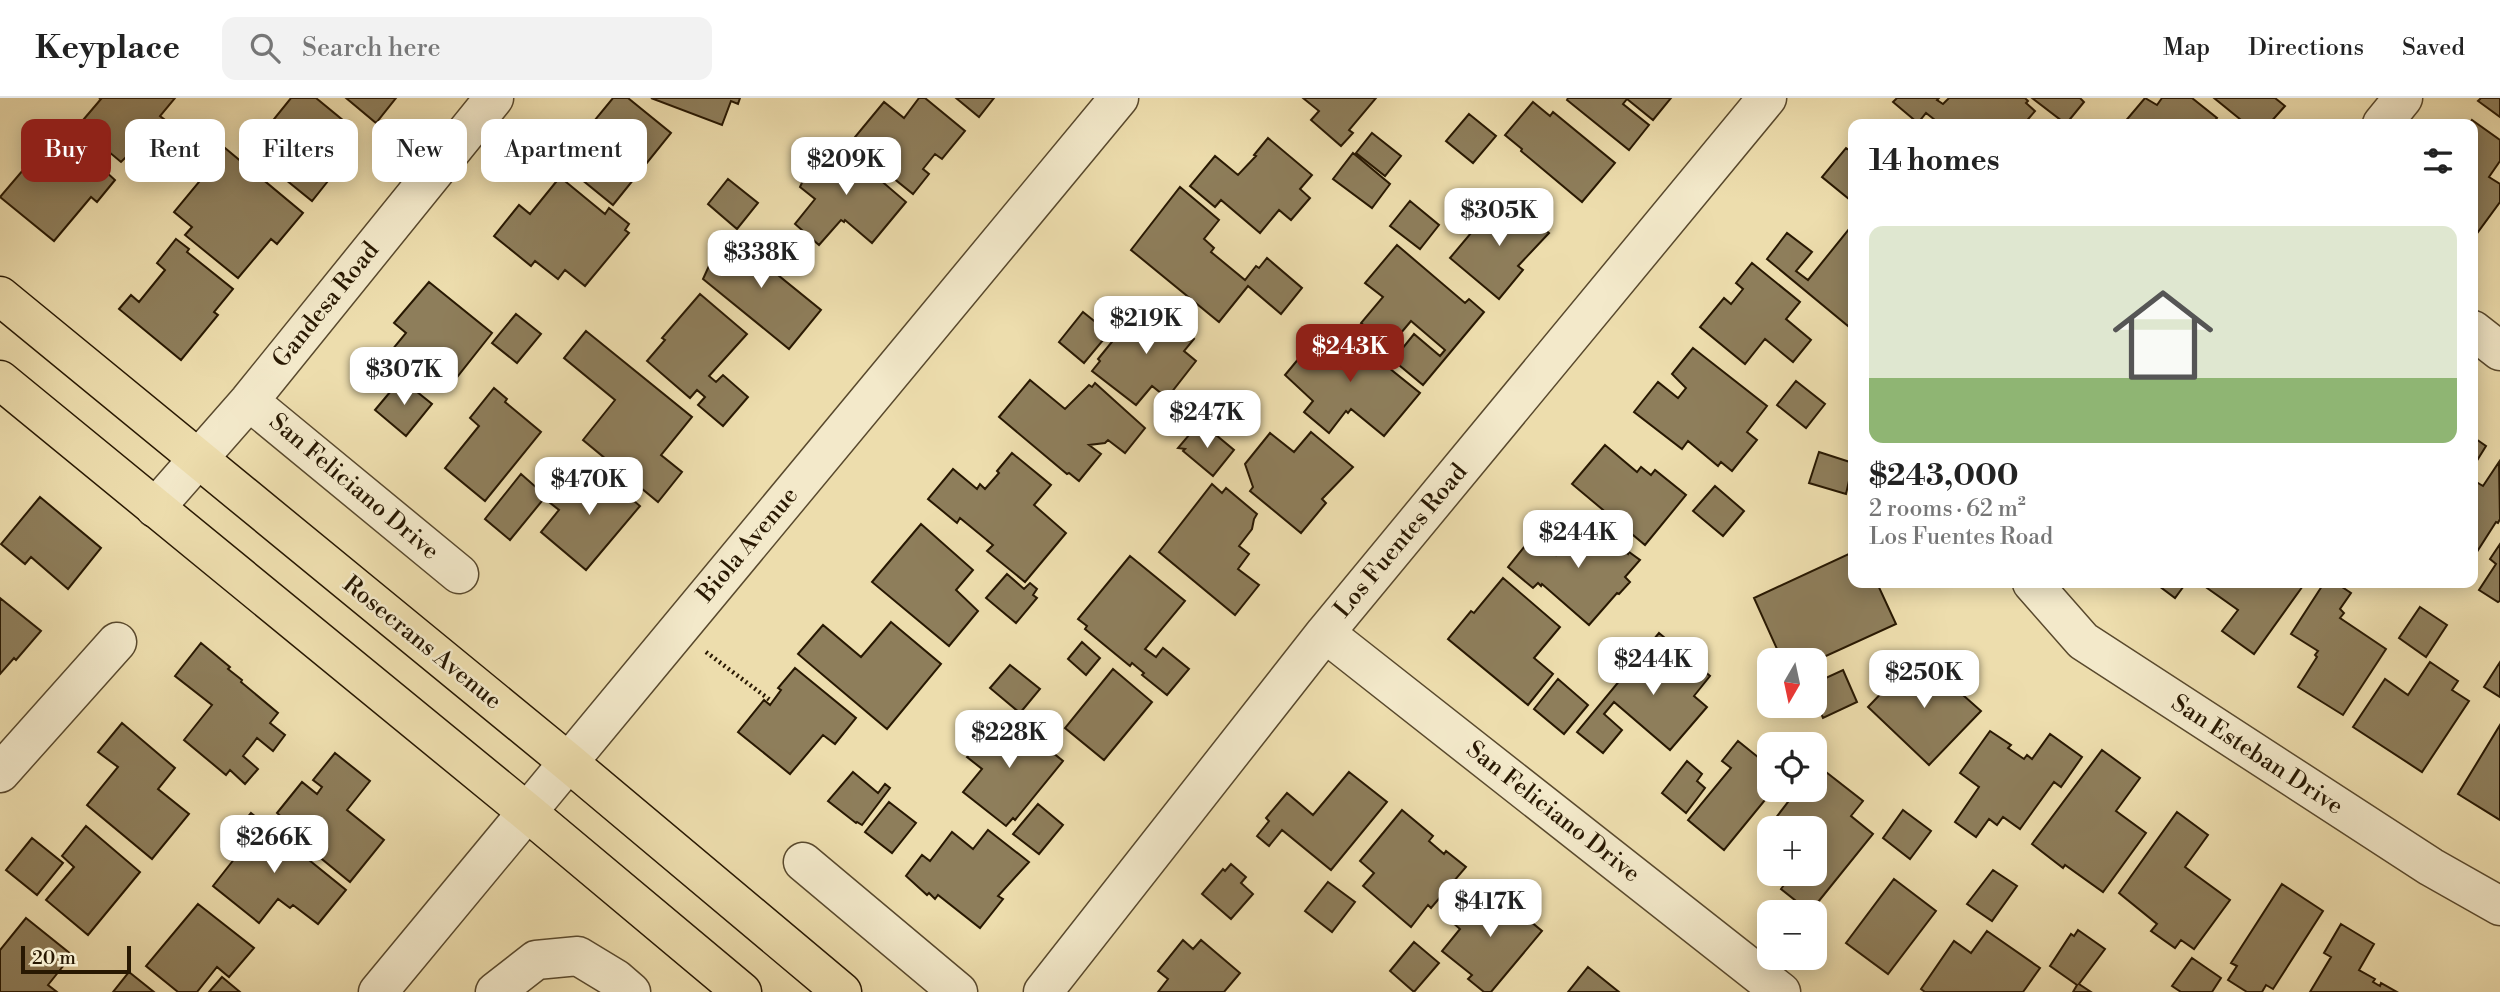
<!DOCTYPE html>
<meta charset="utf-8">
<style>
:root{--surface:#fff;--page:#f2f2f2;--text:#222;--muted:#767676;--line:#e0e0e0;--accent:#8f2418}
body{margin:0;font-family:"Libre Bodoni",serif;background:var(--page);color:var(--text);height:100vh;display:flex;flex-direction:column;font-size:26px;white-space:nowrap}
*{box-sizing:border-box;margin:0}
p{font-size:23px;color:var(--muted)}
.icon{flex:none;width:38px;height:38px;fill:none;stroke:currentColor;stroke-width:2;stroke-linecap:round;stroke-linejoin:round}
.map{position:relative;flex:1;overflow:hidden}
.side{position:absolute;left:1848px;top:21px;width:630px;height:469px;display:flex;flex-direction:column;background:var(--surface);border-radius:14px;box-shadow:0 4px 18px #0003}
.side>*{flex:none}
.top-card{position:absolute;left:21px;top:21px;width:665px;height:63px;display:flex;gap:14px}
.needle{width:46px;rotate:189deg}
.buttons{position:absolute;left:1757px;top:550px;display:grid;gap:14px}
.buttons a{display:grid;place-items:center;width:70px;height:70px;border-radius:14px;background:var(--surface);box-shadow:0 4px 18px #0003;font-size:35px}
.scale{position:absolute;left:21px;bottom:18px;width:110px;box-sizing:border-box;padding-left:7px;border:4px solid #281802;border-top:0;font-size:19px;line-height:24px;white-space:nowrap;color:#281802;-webkit-text-stroke:5px #f3e9ca;paint-order:stroke}
.price{position:absolute;translate:-50% -60px;padding:0 16px;border-radius:14px;background:#fff;color:#222;font-size:23px;line-height:46px;filter:drop-shadow(0 2px 4px #0008)}
.price::after{content:'';position:absolute;left:50%;top:42px;width:21px;height:16px;margin-left:-10px;background:inherit;clip-path:polygon(0 0,100% 0,50% 100%)}
.price.selected{background:var(--accent);color:#fff}
ul{padding:0;list-style:none}
li{display:grid;align-content:center;gap:14px;height:371px;padding:0 21px}
li+li{border-top:2px solid var(--line)}
li span{display:grid;place-items:center;height:217px;border-radius:14px;color:#555}
li>.icon{margin-inline-start:auto}
span .icon{width:126px;height:126px;fill:#fffc;stroke-width:1}
li b{font-size:30px}
h2{display:flex;justify-content:space-between;align-items:center;height:84px;padding:0 21px;font-size:30px}
.chip{padding:0 24px;border-radius:14px;background:var(--surface);box-shadow:0 4px 18px #0003;font-size:24px;line-height:63px}
.chip.selected{background:var(--accent);color:#fff}
header{display:flex;align-items:center;gap:42px;box-sizing:border-box;height:98px;padding:0 35px;background:var(--surface);border-bottom:2px solid var(--line)}
header strong{font-size:33px}
nav{display:flex;gap:38px;margin-inline-start:auto;font-size:24px}
.search{width:490px;height:63px;background:var(--page);display:flex;align-items:center;gap:18px;box-sizing:border-box;padding:0 24px;border-radius:14px;color:var(--muted);font-size:26px}
.map>svg:first-child{display:block}
.building{fill:#8e7e5b;stroke:#281802;stroke-width:2}
.lines{fill:none;stroke-linecap:round;stroke-linejoin:round}
.minor-casing{stroke:#59492d;stroke-width:41}
.major-casing{stroke:#281802;stroke-width:41}
.path{stroke:#281802;stroke-width:4.5;stroke-dasharray:2 3.5;stroke-linecap:butt}
.minor{stroke:#f3e9ca;stroke-width:38}
.major{stroke:#edddad;stroke-width:38}
.labels{text-anchor:middle;dominant-baseline:central;stroke-width:5;stroke-linejoin:round;paint-order:stroke}
.street-label{font-size:24px;fill:#281802;stroke:#f3e9ca}
</style>
<header>
<strong>Keyplace</strong>
<div class="search"><svg class="icon" aria-label="search" viewBox="0 0 24 24"><circle cx="10" cy="10" r="6"/><path d="M15 15l6 6"/></svg>Search here</div>
<nav><a>Map</a><a>Directions</a><a>Saved</a></nav>
</header>
<div class="map">
<svg width="2500" height="894" viewBox="0 0 2500 894">
<rect width="100%" height="100%" fill="#edddad"/>
<filter id="stains"><feTurbulence type="fractalNoise" baseFrequency=".00286" numOctaves="4"/><feColorMatrix values="0 0 0 0 .2 0 0 0 0 .09 0 0 0 0 .02 0 0 0 .5 -.17"/></filter>
<radialGradient id="worn" r=".72"><stop offset=".6" stop-color="#630" stop-opacity="0"/><stop offset="1" stop-color="#630" stop-opacity=".3"/></radialGradient>
<path class="building" d="M99 0H175L160 18 178 32 143 73 126 59 121 64 78 28 101 1Z
M291 0H316L350 28 318 66 332 78 312 103 249 52Z
M346 0H396L376 25Z
M613 0H628L671 35 613 107 554 59 579 28 586 33Z
M651 0H740L738 6 731 3 722 27Z
M919 0H925L965 33 942 61 935 56 923 71 929 76 913 96 850 45 884 4 904 20Z
M956 0H994L979 19Z
M1303 0H1376L1349 32 1353 35 1341 48 1311 22 1319 13Z
M1568 0H1671L1653 22 1627 1 1623 6 1649 27 1629 52 1567 2Z
M1897 0H1939L1937 2 1943 6 1949 0H2025L2028 3 2026 5 2035 13 2024 26H1931L1935 22 1926 15 1918 25 1893 4Z
M2032 0H2080L2084 4 2066 26Z
M2145 0 2157 7 2162 0H2192L2217 20 2212 26H2123Z
M2214 0H2275L2285 8 2269 26H2246Z
M2481 0H2500V19L2478 3Z
M1533 4 1550 18 1553 14 1615 65 1582 104 1521 53 1522 51 1505 37Z
M1469 16 1496 38 1473 65 1446 43Z
M2472 22 2500 42V63L2489 79 2500 86V104L2478 134 2473 130V26H2469Z
M1372 35 1401 58 1385 78 1356 55Z
M58 40 102 77 105 73 115 82 97 104 91 99 54 143 0 99 35 58 40 62Z
M1268 40 1312 77 1300 91 1310 100 1291 122 1279 112 1260 135 1221 102 1215 109 1190 88 1215 58 1238 77 1256 58 1254 57Z
M827 42 842 54 844 51 906 104 872 145 845 122 844 124 841 122 819 147 795 126 815 101 800 89 813 61Z
M219 45 303 115 277 146 271 141 238 180 185 137 192 129 174 114 199 84 191 78Z
M1846 50 1853 55V96L1849 101 1822 79Z
M1353 55 1390 86 1372 110 1333 81Z
M560 79 605 116 609 110 629 126 625 132 629 135 585 188 565 172 558 181 535 163 531 168 494 138 519 107 530 116Z
M728 81 758 105 737 131 708 106Z
M1180 89 1219 122 1204 141 1214 150 1211 154 1245 182 1256 168 1259 170 1267 160 1302 190 1281 216 1248 188 1219 224 1131 152Z
M1410 103 1439 127 1420 151 1390 128Z
M1509 103 1549 135 1518 168 1523 172 1499 201 1450 160 1487 116 1493 121Z
M1853 126V221L1848 228 1767 161 1787 135 1812 154 1796 173 1808 182Z
M735 140 749 152 757 143 787 166 778 177 821 212 789 251 703 181 714 157Z
M176 141 189 151 187 154 233 191 214 214 218 217 181 262 119 211 131 197 139 204 165 172 157 165Z
M1397 147 1465 205 1469 201 1484 214 1423 287 1393 262 1414 236 1440 258 1445 252 1411 223 1390 248 1361 225 1383 199 1365 185Z
M1752 165 1800 204 1786 221 1811 242 1793 264 1765 241 1745 266 1700 229 1724 200 1731 206 1743 191 1736 185Z
M429 184 492 235 450 288 435 276 425 289 387 258 406 235 394 225Z
M700 196 747 236 709 278 716 284 723 277 748 299 723 328 698 307 705 299 697 292 690 300 647 263 665 242 662 240Z
M1146 202 1194 241 1184 253 1196 263 1167 300 1152 288 1136 307 1092 273 1100 263 1098 261Z
M1083 214 1109 235 1084 265 1059 244Z
M516 216 541 236 517 265 492 245Z
M1325 229 1338 240 1343 233 1420 295 1384 338 1351 311 1348 315 1346 313 1329 335 1304 314 1313 303 1285 277Z
M586 233 692 319 661 357 682 374 658 404 583 342 615 302 564 260Z
M1693 250 1767 308 1747 334 1757 342 1732 373 1721 364 1718 368 1688 343 1682 351 1634 314 1658 284 1678 300 1686 290 1672 276Z
M401 281 432 306 406 338 375 312Z
M1030 282 1065 311 1089 287 1092 289 1095 285 1145 330 1125 355 1108 342 1105 345 1089 347 1101 356 1079 383 1069 375 1067 376 999 319Z
M1796 283 1825 306 1806 330 1777 307Z
M494 290 507 301 505 304 541 334 485 403 445 370 479 328 470 320Z
M1204 327 1234 352 1213 378 1183 353 1185 351 1178 350 1194 331 1198 334Z
M1311 334 1353 369 1322 401 1326 405 1301 435 1250 393 1253 389 1245 366 1270 335 1294 354Z
M2473 339 2486 348 2473 369Z
M1605 347 1637 374 1641 369 1651 377 1655 372 1686 397 1645 447 1572 386Z
M1819 354 1853 365 1846 396 1809 385Z
M1012 355 1051 387 1034 407 1066 435 1025 484 987 453 993 447 960 420 957 425 928 401 953 371 977 391 980 386 985 391 999 375 997 373Z
M2499 364 2500 421 2498 425 2496 424 2473 460V382L2483 388Z
M593 368 640 408 586 472 541 434 559 412 549 404 560 391 568 397Z
M521 376 546 398 510 442 485 421Z
M1212 386 1222 395 1226 390 1257 416 1254 421 1252 431 1239 448 1249 456 1238 471 1259 487 1235 517 1159 454Z
M1715 388 1744 413 1723 438 1693 413Z
M40 399 101 450 68 491 31 459 25 466 1 446Z
M1586 421 1628 456 1629 454 1640 462 1625 479 1630 484 1619 496 1617 495 1589 527 1542 486 1541 488 1538 485 1533 490 1508 469 1533 438 1556 457 1568 443 1570 445 1575 439 1572 437Z
M921 426 973 472 956 492 978 513 949 548 872 484Z
M2500 446V503L2498 504 2479 492 2496 466 2490 461Z
M1853 454V485H1877L1896 526 1815 563 1782 562 1754 500Z
M1130 458 1185 503 1145 551 1156 559 1163 550 1189 571 1167 597 1142 577 1144 575 1132 565 1130 568 1085 531 1087 528 1078 521Z
M1007 476 1024 491 1030 485 1037 491 1033 497 1037 500 1016 525 986 500Z
M1503 480 1560 529 1534 560 1553 576 1528 607 1448 541 1471 513 1474 515Z
M2155 485H2186L2175 500Z
M2200 485H2305L2254 556 2222 533 2238 512Z
M2324 485H2336L2351 495 2340 511 2344 515 2340 520 2386 551 2343 617 2298 589 2317 559 2315 557 2318 553 2291 536Z
M0 500 41 533 16 562 14 560 0 576Z
M2420 509 2447 527 2426 559 2399 540Z
M891 524 941 566 887 631 798 556 823 527 861 559Z
M1659 535 1710 578 1694 598 1707 609 1670 652 1614 604 1604 616 1622 632 1603 655 1577 634Z
M1082 544 1100 560 1086 577 1068 561Z
M201 545 230 569 228 571 242 582 241 584 278 615 270 625 285 637 273 653 257 640 243 658 258 671 245 686 230 672 226 677 184 642 212 607 175 578Z
M1918 557 1981 613 1929 667 1868 609Z
M2430 564 2458 583 2452 592 2469 603 2422 674 2353 629 2385 581 2408 597Z
M2500 564V599L2484 589Z
M1010 567 1040 591 1020 615 990 590Z
M795 570 856 620 835 646 823 637 790 676 738 634 764 602 770 607 781 592 778 590Z
M1113 571 1152 604 1104 662 1065 630Z
M1843 572 1857 604 1823 620 1815 602V585Z
M1558 581 1588 607 1564 636 1534 611Z
M1001 617 1014 627 1016 625 1063 663 1015 722 1013 720 1006 728 963 694 982 671 967 659Z
M122 625 175 670 158 691 189 716 152 761 87 707 118 669 98 654Z
M2500 627V722L2458 696Z
M1990 633 2011 647 2008 650 2024 661 2027 657 2032 661 2050 636 2082 659 2061 689 2054 684 2020 731 2003 719 1997 727 1989 721 1976 739 1955 724 1979 689 1960 675Z
M1738 643 1769 668V691H1774L1724 752 1688 722 1731 670 1722 663Z
M2102 652 2140 680 2116 713 2146 735 2103 794 2065 767 2063 770 2032 746Z
M335 655 370 683 347 712 384 742 350 784 290 735 294 730 277 715 302 684 317 696 322 689 313 682Z
M1687 663 1702 676 1697 683 1705 690 1686 715 1662 695Z
M1817 667 1863 703 1851 718 1873 736 1810 814 1781 791 1793 775H1815V730H1768L1798 691H1815V670Z
M853 674 878 695 885 686 890 690 862 727 857 724 856 725 828 703Z
M1349 674 1387 704 1331 772 1282 732 1269 748 1257 738 1269 723 1266 720 1287 695 1313 717Z
M889 704 916 725 892 755 865 734Z
M1038 706 1063 727 1039 756 1013 736Z
M1402 712 1433 738 1429 743 1444 756 1446 753 1466 769 1431 810 1428 807 1411 829 1363 788 1374 775 1360 763Z
M1903 712 1931 733 1910 761 1883 740Z
M2177 714 2208 737 2185 769 2230 802 2194 851 2181 842 2175 850 2151 833 2157 826 2119 795Z
M251 715 346 792 318 826 293 807 290 810 278 801 259 825 213 788 235 760 222 750Z
M86 728 140 774 88 837 46 802 74 769 62 758Z
M988 732 1029 764 998 798 1003 801 980 830 938 797 935 801 929 795 927 797 906 778 922 757 930 763 952 734 973 751Z
M32 740 63 765 37 797 6 772Z
M1231 766 1246 779 1241 785 1253 796 1231 821 1202 796 1223 771 1225 773Z
M1993 772 2017 788 1992 823 1967 806Z
M1894 781 1936 813 1888 876 1846 845Z
M1328 784 1355 804 1332 834 1305 813Z
M1485 786 1542 833 1491 894H1484L1468 881 1472 877 1442 853 1460 831 1452 824Z
M2282 786 2323 813 2273 891 2266 887 2262 894H2247L2228 882 2237 868 2231 865Z
M198 806 254 850 229 879 217 869 197 894H178L146 868Z
M26 820 72 857 48 887 57 894H0V852Z
M2341 826 2374 846 2359 872 2375 881 2373 884 2380 888 2381 885 2397 894H2310L2331 859 2324 855Z
M2078 832 2105 851 2079 886 2091 894H2073L2077 887 2050 868 2071 836 2074 838Z
M1987 833 2040 870 2023 894H1925L1921 891 1954 843 1971 855Z
M1183 842 1193 851 1201 842 1240 875 1224 894H1158L1168 881 1158 873Z
M1414 844 1439 865 1414 894 1390 873Z
M2192 860 2221 880 2212 894H2181L2172 888Z
M1588 869 1619 894H1568Z
M129 874 154 894H113Z
M222 879 240 894H209Z"/>
<g class="lines">
<defs>
<path id="minor" d="M2382 26 2403 0
M2473 232 2500 253
M249 303 459 476
M155 410 249 303 494 0
M2032 485 2083 543 2431 769 2500 808
M1325 535 1781 894
M0 675 117 544
M803 764 958 894
M378 894 1119 0
M495 894 536 862 578 858 616 881 631 894
M1043 894 1325 535 1767 0"/>
<path id="major" d="M0 198 568 664 842 894
M0 282 527 714 742 894"/>
</defs>
<use href="#minor" class="minor-casing"/>
<use href="#major" class="major-casing"/>
<path class="path" d="M706 554 770 602"/>
<use href="#minor" class="minor"/>
<use href="#major" class="major"/>
</g>
<g class="labels">
<g class="street-label">
<text transform="translate(326 207) rotate(-51)">Gandesa Road</text>
<text transform="translate(354 389) rotate(40)">San Feliciano Drive</text>
<text transform="translate(1401 443) rotate(-50)">Los Fuentes Road</text>
<text transform="translate(748 447) rotate(-50)">Biola Avenue</text>
<text transform="translate(422 545) rotate(39)">Rosecrans Avenue</text>
<text transform="translate(2257 657) rotate(33)">San Esteban Drive</text>
<text transform="translate(1553 714) rotate(38)">San Feliciano Drive</text>
</g>
</g>
<rect width="100%" height="100%" filter="url(#stains)"/>
<rect width="100%" height="100%" fill="url(#worn)"/>
</svg>
<div class="buttons">
<a><svg class="needle" viewBox="-14 -14 28 28"><path d="M0-13l5 13h-10z" fill="#e53935"/><path d="M0 13l5-13h-10z" fill="#767676"/></svg></a>
<a><svg class="icon" aria-label="locate" viewBox="0 0 24 24"><circle cx="12" cy="12" r="6"/><path d="M12 2v4M12 18v4M2 12h4M18 12h4"/></svg></a>
<a>+</a>
<a>−</a>
</div>
<div class="scale">20 m</div>
<b class="price" style="left:846px;top:99px">$209K</b>
<b class="price" style="left:1499px;top:150px">$305K</b>
<b class="price" style="left:761px;top:192px">$338K</b>
<b class="price" style="left:1146px;top:258px">$219K</b>
<b class="price selected" style="left:1350px;top:286px">$243K</b>
<b class="price" style="left:404px;top:309px">$307K</b>
<b class="price" style="left:1207px;top:352px">$247K</b>
<b class="price" style="left:589px;top:419px">$470K</b>
<b class="price" style="left:1578px;top:472px">$244K</b>
<b class="price" style="left:1653px;top:599px">$244K</b>
<b class="price" style="left:1924px;top:612px">$250K</b>
<b class="price" style="left:1009px;top:672px">$228K</b>
<b class="price" style="left:274px;top:777px">$266K</b>
<b class="price" style="left:1490px;top:841px">$417K</b>
<div class="top-card">
<a class="chip selected">Buy</a>
<a class="chip">Rent</a>
<a class="chip">Filters</a>
<a class="chip">New</a>
<a class="chip">Apartment</a>
</div>
<section class="side">
<h2>14 homes<svg class="icon" aria-label="filters" viewBox="0 0 24 24"><path d="M4 7h16M4 17h16"/><circle cx="9" cy="7" r="2"/><circle cx="15" cy="17" r="2"/></svg></h2>
<ul>
<li><span style="background:linear-gradient(#dfe7d0 70%,#8fb573 0)"><svg class="icon" aria-label="home" viewBox="0 0 24 24"><path d="M3 11l9-7 9 7M6 9v11h12V9"/></svg></span><div><b>$243,000</b><p>2 rooms · 62 m²</p><p>Los Fuentes Road</p></div></li>
</ul>
</section>
</div>
